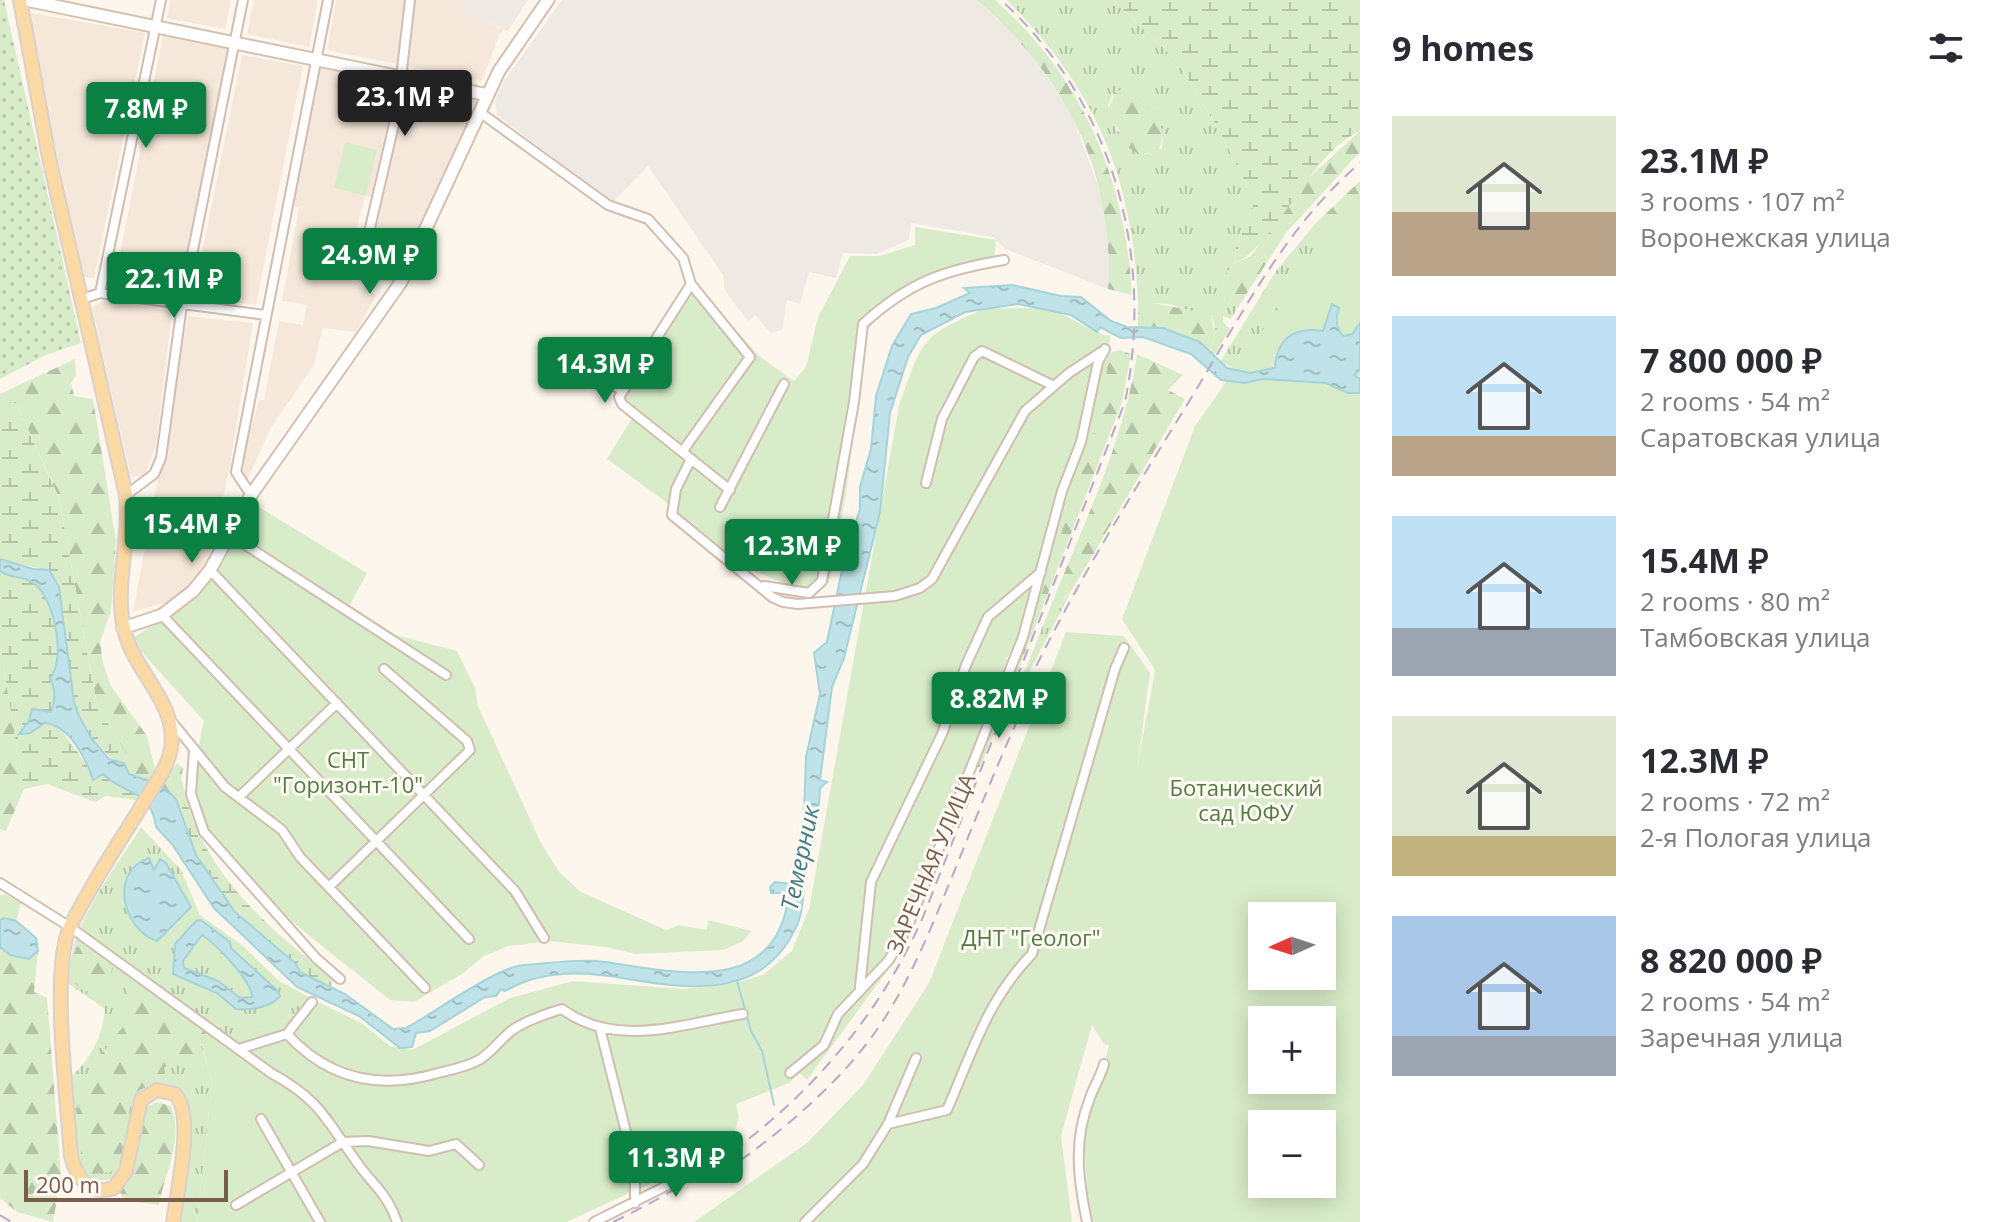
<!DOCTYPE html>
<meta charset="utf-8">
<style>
:root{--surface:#fff;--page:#f2f2f3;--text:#2b2b33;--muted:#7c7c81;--accent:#0b8043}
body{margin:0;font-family:"Open Sans",sans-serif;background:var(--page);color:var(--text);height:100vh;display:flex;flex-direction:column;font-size:30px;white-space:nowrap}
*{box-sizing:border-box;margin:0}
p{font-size:26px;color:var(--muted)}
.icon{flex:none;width:44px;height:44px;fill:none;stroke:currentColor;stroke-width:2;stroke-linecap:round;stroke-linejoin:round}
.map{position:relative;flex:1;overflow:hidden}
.side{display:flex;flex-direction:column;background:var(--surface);width:640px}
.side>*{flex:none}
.needle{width:52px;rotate:267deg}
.buttons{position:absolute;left:1248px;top:902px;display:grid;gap:16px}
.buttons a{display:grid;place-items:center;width:88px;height:88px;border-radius:0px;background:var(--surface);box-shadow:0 4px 20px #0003;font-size:40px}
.scale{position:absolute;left:24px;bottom:20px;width:204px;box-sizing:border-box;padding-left:8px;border:4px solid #7a5c4d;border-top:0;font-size:22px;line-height:28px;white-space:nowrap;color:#7a5c4d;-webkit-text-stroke:6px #fffaf3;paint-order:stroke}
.price{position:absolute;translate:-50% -68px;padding:0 18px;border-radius:8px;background:var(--accent);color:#fff;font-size:26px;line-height:52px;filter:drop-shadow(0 2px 4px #0008)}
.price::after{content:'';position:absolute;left:50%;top:48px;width:24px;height:18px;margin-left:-12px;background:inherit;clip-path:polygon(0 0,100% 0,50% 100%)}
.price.on{background:#222;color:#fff}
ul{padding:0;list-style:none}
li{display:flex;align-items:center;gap:24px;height:200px;padding:0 32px}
li span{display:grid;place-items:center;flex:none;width:224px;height:160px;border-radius:0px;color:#555}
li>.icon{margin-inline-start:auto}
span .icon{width:96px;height:96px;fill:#fffc;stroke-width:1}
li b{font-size:34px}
h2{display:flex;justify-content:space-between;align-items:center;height:96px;padding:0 32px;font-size:34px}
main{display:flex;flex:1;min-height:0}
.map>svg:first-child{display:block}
.residential{fill:#f5e8da}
.industrial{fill:#efe9e4}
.grass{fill:url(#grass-tufts);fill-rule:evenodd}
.forest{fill:url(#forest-firs)}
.wetland{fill:url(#wetland-marsh)}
.park{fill:url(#park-dots)}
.garden{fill:#d8ecc9;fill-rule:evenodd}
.water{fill:url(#water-ripples);stroke:#a5d3da;stroke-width:2;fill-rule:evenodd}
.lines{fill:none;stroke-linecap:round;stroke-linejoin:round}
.stream{stroke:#a5d3da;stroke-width:2}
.street-casing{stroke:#d1beb0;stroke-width:12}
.secondary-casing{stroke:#d6c0b0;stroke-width:15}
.primary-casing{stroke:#dad1cd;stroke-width:16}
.street{stroke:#fff;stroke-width:8}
.secondary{stroke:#fff;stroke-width:11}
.primary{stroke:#fbd9a5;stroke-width:12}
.rail{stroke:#b9a8c9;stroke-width:2;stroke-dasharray:12 8;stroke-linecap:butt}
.labels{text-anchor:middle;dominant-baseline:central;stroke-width:6;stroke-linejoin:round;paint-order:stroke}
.park-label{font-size:22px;fill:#537a41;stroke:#fffaf3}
.street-label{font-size:22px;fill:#7a5c4d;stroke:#fffaf3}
.water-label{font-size:24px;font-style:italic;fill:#437c86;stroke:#fffaf3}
</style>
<main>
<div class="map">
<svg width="1360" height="1222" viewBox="0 0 1360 1222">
<defs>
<pattern id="grass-tufts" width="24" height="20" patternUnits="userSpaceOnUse" patternTransform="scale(2)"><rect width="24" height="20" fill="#d8ecc9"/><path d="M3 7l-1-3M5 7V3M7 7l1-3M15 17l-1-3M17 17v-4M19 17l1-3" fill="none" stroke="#b4c2a5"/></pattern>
<pattern id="forest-firs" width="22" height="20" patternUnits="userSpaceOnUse" patternTransform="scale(2)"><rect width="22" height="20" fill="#d8ecc9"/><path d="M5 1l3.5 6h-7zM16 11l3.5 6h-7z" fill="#b4c2a5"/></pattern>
<pattern id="wetland-marsh" width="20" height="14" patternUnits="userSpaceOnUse" patternTransform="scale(2)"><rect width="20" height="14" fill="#d8ecc9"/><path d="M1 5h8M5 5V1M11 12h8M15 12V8" fill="none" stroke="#b4c2a5"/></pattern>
<pattern id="park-dots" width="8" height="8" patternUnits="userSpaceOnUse" patternTransform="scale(2)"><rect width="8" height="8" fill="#d8ecc9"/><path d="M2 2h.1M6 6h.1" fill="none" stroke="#b4c2a5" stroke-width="1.8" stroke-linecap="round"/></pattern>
<pattern id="water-ripples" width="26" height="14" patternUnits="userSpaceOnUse" patternTransform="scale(2)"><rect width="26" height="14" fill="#bfe3e8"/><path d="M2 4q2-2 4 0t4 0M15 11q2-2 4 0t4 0" fill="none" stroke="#a0bbbe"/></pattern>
</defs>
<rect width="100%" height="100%" fill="#fdf6ec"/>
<path class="residential" d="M170 0H231L225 29 167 18Z
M254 0H318L309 47 247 34Z
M336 0H461L469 14 504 30 499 35 482 81 327 50Z
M31 13 145 33 94 278 83 277 32 37Z
M163 35 228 49 177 299 113 290Z
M242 55 303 66 256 305 193 297Z
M318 68 398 84 371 197 365 196 348 264 321 258 319 267 341 274 376 295 356 332 323 328 314 365 270 429 247 481 238 475 259 400H264L279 321 303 325 307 305 282 301 299 208 292 205Z
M407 83 481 98 392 283 363 275Z
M107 299 172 312 156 445 145 475 131 477 92 307Z
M188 316 253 323 229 472 209 556 198 576 177 599 133 612Z"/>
<path class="industrial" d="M461 0H528L508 31 468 14Z
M562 0H977L1027 47 1071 113 1103 199 1110 247 1108 289 1005 249 993 237 911 223 909 240 876 254 843 253 836 278 809 272 800 304 787 300 782 330 771 333 755 315 748 321 725 291 723 275 648 166 612 203 497 115 495 100 504 81Z"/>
<path class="grass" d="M1007 0H1113L1176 60 1218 128 1249 190 1253 208 1236 246 1235 263 1222 278 1225 302 1238 307 1231 319 1223 316V322L1230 329 1214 356 1210 351 1216 333 1213 319 1170 304 1138 303C1133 177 1096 90 1007 0ZM1133 92 1155 107 1149 113 1163 135 1162 148 1144 155 1116 129 1108 105 1113 94Z
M1316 223 1331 241 1242 372 1220 362 1276 271Z
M1058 588 1057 593 1064 598 1072 590 1009 711Z
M141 827 181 870 200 915 242 945 278 980 316 1001 275 1026 201 1043 212 1082 197 1222H177C182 1182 201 1123 178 1089L142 1087C128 1110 130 1167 111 1180L90 1181C68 1160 68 1105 72 1076 92 1056 102 1038 105 1009L69 984C66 928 113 873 141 827Z"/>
<path class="forest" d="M977 0H995C1082 76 1126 180 1132 295L1108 289C1115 172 1064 75 977 0Z
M1117 90 1133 92 1155 107 1149 113 1164 131 1159 150 1140 155 1120 142 1122 135 1107 112Z
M1360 131V152L1286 233 1238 307 1225 302 1222 278 1235 263 1251 256 1302 184Z
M1360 181V229L1331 241 1316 223Z
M1143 301 1209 314 1216 333 1210 351C1190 333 1164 330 1138 327V303Z
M1120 350 1131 354 1122 402 981 766 974 769 1024 637 1107 354Z
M1137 354 1183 375 1168 390 1185 399 1072 590 1062 599 1057 596 1058 588C1089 513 1125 435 1137 354Z
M75 359 76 375 71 383 74 396 93 399 116 541 111 611 100 642 103 663 111 686 147 736 155 769 148 781 129 774 124 763 127 755 97 705 59 498 16 402 0 406V394Z
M0 646 24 789 6 831 0 829Z
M177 763 183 768 181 778 187 801 184 807 161 785Z
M5 894 21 903 16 921 0 920V895Z
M83 944 98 952 112 966 111 979 105 990C90 995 80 992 72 978L73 956 77 947Z
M0 947 10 955 29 959 38 951 34 992 47 998 61 1176 53 1222 17 1212 0 1198Z
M131 980 161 999 171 1011 207 1031 199 1042 205 1056 198 1063 164 1067 166 1080 160 1086H149L136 1092C123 1115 131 1157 110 1172L93 1174C74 1155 73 1102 84 1078 87 1073 120 1029 126 1024L123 1004Z
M157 1102 171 1106C184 1141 165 1171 159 1205L124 1200 120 1192 135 1166 144 1108Z"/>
<path class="wetland" d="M1113 0H1360V131C1308 154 1278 244 1235 263L1236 246 1253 208 1249 190 1218 128 1176 60Z
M16 402 59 499 97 705 127 755 124 763C108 759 107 753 96 742 54 700 79 602 47 572 41 567 11 564 0 559V406Z
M0 571C10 578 20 576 30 580 63 595 59 675 54 705L51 712 30 715 29 721 20 731 30 733 45 723 58 726 96 777 103 774 140 793 136 800 106 796 95 802 47 784 24 789 0 646Z
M176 799 184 807 187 801C206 874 274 935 334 978L331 986 300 972 296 964 235 912 196 855Z"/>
<path class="park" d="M0 0H4L81 343 46 355 0 379Z"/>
<path class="garden" d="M345 142 377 150 366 196 334 188Z
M1360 203V1222H1089L1084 1138 1109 1045 1104 1044 1092 1025 1061 1136 1072 1222H694L807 1143 863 1085 929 983 1066 632 1124 636 1150 673 1137 769 1155 670 1122 619 1195 426 1343 217ZM1262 916H1322V976H1262ZM1262 1020H1322V1080H1262ZM1262 1124H1322V1184H1262Z
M915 227 996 240 993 268 936 278 884 312 866 331 846 494 829 583 806 594 753 570 672 514 674 508 607 459 634 415 615 399 695 284 759 356 794 381 806 367 818 317 850 256H880L915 245Z
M984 309C1007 309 1038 305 1059 313 1079 321 1089 332 1110 336L1104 401 1049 572 1040 599 1007 658 986 727 924 873 893 963 807 1080 799 1073 789 1083 736 1104 739 1118 732 1138 695 1163 566 1222H197L212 1082 201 1042 275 1026 316 1001 363 1024 390 1046 412 1050 510 998 573 981 682 989 735 983 763 975 792 951 809 909 899 406C923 341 918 337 984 309Z
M254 504 367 573 350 605 396 635 457 651 475 688 478 706 540 841 559 872 581 892 666 930 679 925 707 930 708 920 752 931 742 942 723 950 636 954 606 947 550 941 509 946 484 956 462 974 414 1002 390 1000C332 952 222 877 199 806 193 786 198 741 204 721L137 647 134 637 185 606 200 592Z"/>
<path class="water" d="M1012 285 1061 296 1081 297 1111 321 1127 327 1163 328 1200 342 1227 368 1250 373 1275 368C1277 338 1295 326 1323 331L1332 304 1339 308C1335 317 1336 331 1344 336L1352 334 1360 323V370L1354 375 1360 379V393H1348L1326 383 1263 379 1245 383 1221 380 1191 354 1143 337 1121 338 1100 327 1097 332 1071 315 1018 304 965 312 921 335 908 357 890 413 880 512 844 658 832 687 820 780 827 782 820 788C819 816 813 844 806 872 803 887 804 906 799 920 769 997 698 991 628 979 586 971 542 969 505 991L501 989 496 996 485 997 430 1031 416 1033 412 1047 400 1048 359 1016 297 987 214 908 172 844 156 827C151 788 125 796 103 774L93 780C87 761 70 725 45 723L30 733 19 734 29 721 32 709 51 712C56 700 56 690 50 678 67 659 54 592 30 581 20 576 10 578 0 571V559L33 569 49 570 59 587 74 702 79 716 91 738 109 759 124 763 129 774 161 785 176 799 196 855 235 912 296 964 300 972 345 994 393 1029 406 1028C433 1014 496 967 524 965 545 964 574 959 597 961 671 970 777 1002 789 893H771L770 887 775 882 793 884 804 813 806 757 820 694 814 653 827 642 846 551 860 509V487L871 449 876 396 892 346 911 314 936 308 970 293 964 288Z
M149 858 154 870 160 859 166 863 191 907 157 941C123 930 108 872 149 858Z
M4 918 16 921 36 938 38 951 29 959 10 955 0 947V920Z
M201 920 230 942 231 948 278 991 280 996C270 1008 252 1010 236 1009L217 993 173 974 175 944 196 921ZM202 935C217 945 252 981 252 997L240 998 218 981 184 968 183 961Z"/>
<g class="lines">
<path class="stream" d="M737 981 751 1031 762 1051 774 1105"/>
<defs>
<path id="street" d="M481 113 608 205 648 219 683 258 691 284 750 357 682 452
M360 271 405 77 402 69 410 0
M691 284 619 397 622 404 730 490
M100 293 161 0
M82 299 100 293 265 315
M607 381 621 390
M691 459 676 489 672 515 772 597 783 602 798 604 895 596 920 588 932 579 1025 411 1069 373 1101 352
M926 483 942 419 974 357 982 351 1054 386
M126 495 154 474 161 458 182 305 243 0
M251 495 236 472 328 0
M720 507 784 384
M230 535 446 675
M210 570 515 891 544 938
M764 586 809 593 822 581 854 402 863 324C909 282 944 270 1004 260
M162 615 469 939
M172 722 225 787 282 830 300 857 425 988
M194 749 191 794 204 832 316 958 340 979
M239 797 337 703
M0 883 70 927 271 1073C319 1099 326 1119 356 1161 373 1186 386 1191 397 1222
M329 887 470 750 467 741 384 669
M860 987 871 882 942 734 966 665 988 617 1041 572
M600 1028 635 1168V1203
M287 1034C329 1080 380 1090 438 1073 451 1070 466 1067 479 1060 491 1053 500 1040 511 1031 525 1021 545 1014 562 1009 616 1049 682 1024 743 1014
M239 1049 287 1034 312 1002
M790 1073 824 1045 838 1014 889 960 908 926 1023 637 1062 491 1081 442 1098 362 1105 349
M261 1119 320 1222
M888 1124 947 1110C972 1053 987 1000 1032 954L1115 669 1124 648
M236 1205 343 1142 368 1141 429 1151 456 1144 479 1165
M594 1222 692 1173 737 1141
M805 1222 863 1164 888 1124 916 1058
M1087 1222C1078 1179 1073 1140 1090 1098 1094 1086 1101 1076 1104 1064"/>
<path id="secondary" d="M26 0 488 95
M123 628 162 615 193 591 210 570 251 495 401 282 499 71 548 0"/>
<path id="primary" d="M20 0 49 158 126 495C131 541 113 588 125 633 136 674 178 704 171 748 168 768 154 785 144 802 119 843 91 884 70 927 50 970 68 1104 71 1156 77 1178 88 1196 114 1188L126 1171 141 1100 157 1090 175 1094C195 1114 177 1193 173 1222"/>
</defs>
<use href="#street" class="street-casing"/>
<use href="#secondary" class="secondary-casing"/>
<use href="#primary" class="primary-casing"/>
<use href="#street" class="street"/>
<use href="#secondary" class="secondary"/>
<use href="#primary" class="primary"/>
<path class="rail" d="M1019 702C1068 596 1129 499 1190 400 1241 316 1285 227 1360 163
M724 1172C779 1134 838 1085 876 1031 911 981 933 923 956 867 980 808 1003 750 1030 693
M0 1215 11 1222
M613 1222C750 1157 861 1057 923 917L1125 402C1155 256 1113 102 1001 0"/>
</g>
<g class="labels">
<g class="park-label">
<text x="348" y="759">СНТ<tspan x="348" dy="25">"Горизонт-10"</tspan></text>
<text x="1246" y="787">Ботанический<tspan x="1246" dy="25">сад ЮФУ</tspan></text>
<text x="1031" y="937">ДНТ "Геолог"</text>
</g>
<g class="street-label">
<text transform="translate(930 863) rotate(-67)">ЗАРЕЧНАЯ УЛИЦА</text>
</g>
<g class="water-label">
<text transform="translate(799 858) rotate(-78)">Темерник</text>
</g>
</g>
</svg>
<div class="buttons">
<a><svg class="needle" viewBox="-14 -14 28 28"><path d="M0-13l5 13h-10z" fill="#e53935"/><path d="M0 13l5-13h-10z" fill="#7c7c81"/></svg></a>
<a>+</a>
<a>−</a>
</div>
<div class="scale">200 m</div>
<b class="price on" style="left:405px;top:138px">23.1M ₽</b>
<b class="price" style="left:146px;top:150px">7.8M ₽</b>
<b class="price" style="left:370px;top:296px">24.9M ₽</b>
<b class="price" style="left:174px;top:320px">22.1M ₽</b>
<b class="price" style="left:605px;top:405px">14.3M ₽</b>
<b class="price" style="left:192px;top:565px">15.4M ₽</b>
<b class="price" style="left:792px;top:587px">12.3M ₽</b>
<b class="price" style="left:999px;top:740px">8.82M ₽</b>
<b class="price" style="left:676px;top:1199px">11.3M ₽</b>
</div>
<section class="side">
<h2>9 homes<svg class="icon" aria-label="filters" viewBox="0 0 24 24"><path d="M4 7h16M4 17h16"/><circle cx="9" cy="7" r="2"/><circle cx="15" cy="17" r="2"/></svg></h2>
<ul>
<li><span style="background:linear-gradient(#dfe7d0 60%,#b9a48a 0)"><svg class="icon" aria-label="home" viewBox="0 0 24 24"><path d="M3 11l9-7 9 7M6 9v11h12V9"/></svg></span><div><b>23.1M ₽</b><p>3 rooms · 107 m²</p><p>Воронежская улица</p></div></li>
<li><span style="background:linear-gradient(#bfe0f5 75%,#b9a48a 0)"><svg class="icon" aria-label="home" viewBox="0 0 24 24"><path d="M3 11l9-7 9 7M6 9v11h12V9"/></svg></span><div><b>7 800 000 ₽</b><p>2 rooms · 54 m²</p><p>Саратовская улица</p></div></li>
<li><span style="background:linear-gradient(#bfe0f5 70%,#9aa5b1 0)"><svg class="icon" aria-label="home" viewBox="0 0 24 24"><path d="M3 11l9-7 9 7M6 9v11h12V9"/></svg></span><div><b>15.4M ₽</b><p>2 rooms · 80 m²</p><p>Тамбовская улица</p></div></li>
<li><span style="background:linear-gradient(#dfe7d0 75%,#c2b280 0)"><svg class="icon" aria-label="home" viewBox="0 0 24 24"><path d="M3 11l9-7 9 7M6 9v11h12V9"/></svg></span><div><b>12.3M ₽</b><p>2 rooms · 72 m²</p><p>2-я Пологая улица</p></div></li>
<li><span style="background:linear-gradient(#a9c7e8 75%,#9aa5b1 0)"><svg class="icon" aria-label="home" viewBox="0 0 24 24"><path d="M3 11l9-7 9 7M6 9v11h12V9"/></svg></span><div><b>8 820 000 ₽</b><p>2 rooms · 54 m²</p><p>Заречная улица</p></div></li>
</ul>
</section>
</main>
